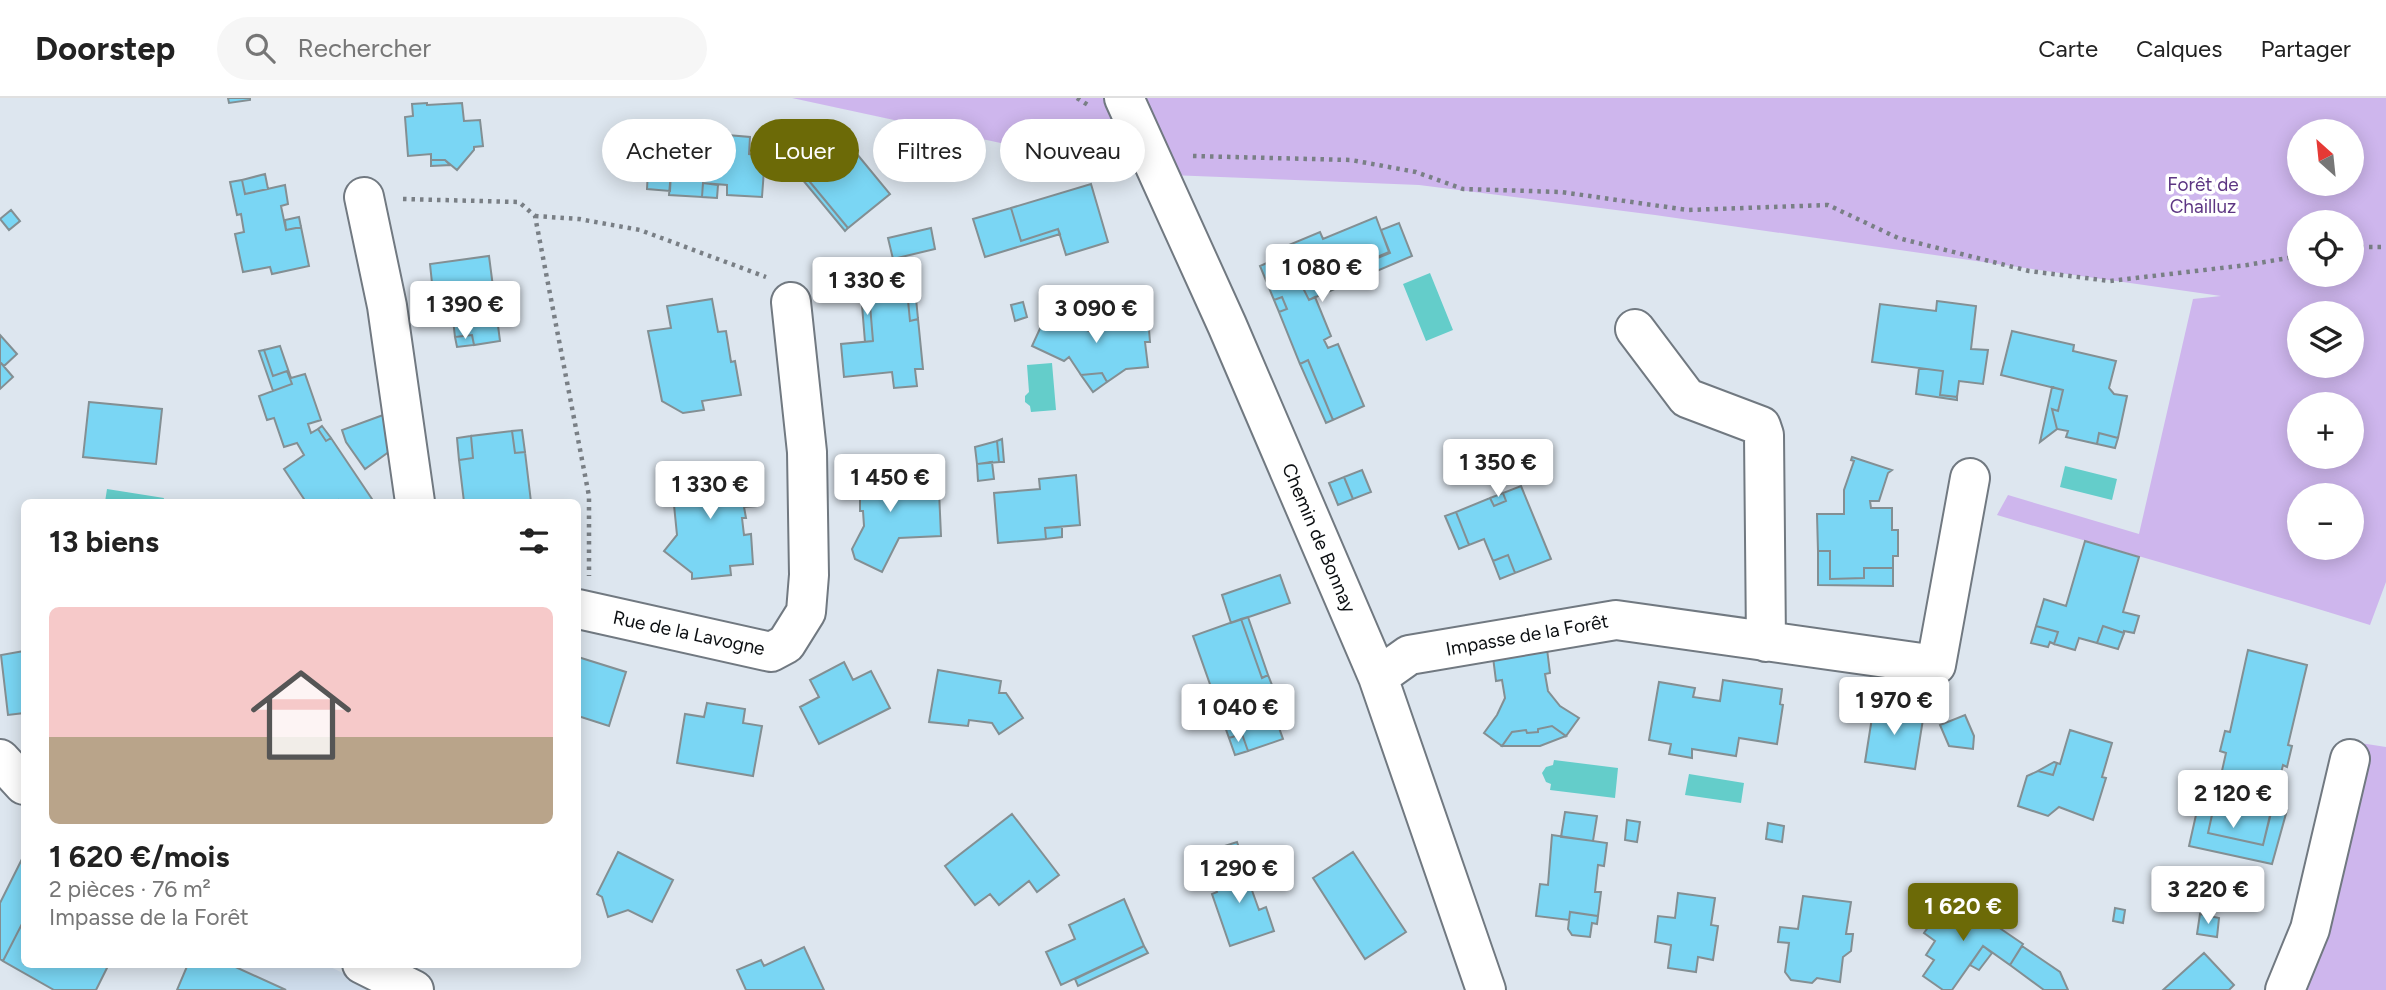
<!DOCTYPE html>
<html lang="fr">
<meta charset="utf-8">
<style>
:root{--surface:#fff;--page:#f6f6f6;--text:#222;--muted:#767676;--line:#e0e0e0;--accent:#6c6a07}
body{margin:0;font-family:Figtree,sans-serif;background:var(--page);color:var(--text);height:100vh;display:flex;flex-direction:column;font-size:26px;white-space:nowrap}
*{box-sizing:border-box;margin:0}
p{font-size:23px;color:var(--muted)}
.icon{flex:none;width:38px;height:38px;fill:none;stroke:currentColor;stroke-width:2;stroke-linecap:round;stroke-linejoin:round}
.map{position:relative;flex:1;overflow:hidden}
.sheet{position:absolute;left:21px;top:401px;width:560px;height:469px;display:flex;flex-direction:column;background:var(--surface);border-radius:10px;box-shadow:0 4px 18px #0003}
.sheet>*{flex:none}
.banner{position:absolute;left:602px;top:21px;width:665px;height:63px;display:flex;gap:14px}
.needle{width:46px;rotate:333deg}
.fabs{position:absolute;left:2287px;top:21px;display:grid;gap:14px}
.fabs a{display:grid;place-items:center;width:77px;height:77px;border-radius:50%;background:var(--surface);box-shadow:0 4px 18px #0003;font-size:35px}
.price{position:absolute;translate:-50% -60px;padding:0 16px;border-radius:7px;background:#fff;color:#222;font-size:23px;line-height:46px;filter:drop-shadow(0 2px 4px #0008)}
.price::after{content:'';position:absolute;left:50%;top:42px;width:21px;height:16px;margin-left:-10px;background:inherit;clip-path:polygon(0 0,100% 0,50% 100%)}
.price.on{background:var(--accent);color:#fff}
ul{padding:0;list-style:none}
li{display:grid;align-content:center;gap:14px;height:371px;padding:0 28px}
li span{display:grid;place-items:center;height:217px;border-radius:10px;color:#555}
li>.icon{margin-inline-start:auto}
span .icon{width:126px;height:126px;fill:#fffc;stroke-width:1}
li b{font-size:30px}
h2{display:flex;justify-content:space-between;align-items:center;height:84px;padding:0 28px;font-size:30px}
.tag{padding:0 24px;border-radius:32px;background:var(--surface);box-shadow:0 4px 18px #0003;font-size:24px;line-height:63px}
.tag.on{background:var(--accent);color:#fff}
header{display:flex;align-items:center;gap:42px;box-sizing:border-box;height:98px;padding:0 35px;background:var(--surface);border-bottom:2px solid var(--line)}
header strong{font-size:33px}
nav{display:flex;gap:38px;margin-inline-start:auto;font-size:24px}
.search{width:490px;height:63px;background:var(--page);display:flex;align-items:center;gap:18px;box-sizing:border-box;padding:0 24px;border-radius:38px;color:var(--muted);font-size:26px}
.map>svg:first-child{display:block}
.built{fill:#cedceb}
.green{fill:#ceb6ed;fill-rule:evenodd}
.water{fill:#64cdca}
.building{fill:#7ad6f4;stroke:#838f93;stroke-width:2}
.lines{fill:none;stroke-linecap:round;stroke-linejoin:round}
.minor-casing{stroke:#717981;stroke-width:42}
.path{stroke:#797f85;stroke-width:4.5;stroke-dasharray:3.5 5;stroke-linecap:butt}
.minor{stroke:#fff;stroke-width:38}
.labels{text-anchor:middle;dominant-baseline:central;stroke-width:7;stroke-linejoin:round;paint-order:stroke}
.park-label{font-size:19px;fill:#5d3683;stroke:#fff}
.street-label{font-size:19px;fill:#0c0f12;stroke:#fff}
</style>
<header>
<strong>Doorstep</strong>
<div class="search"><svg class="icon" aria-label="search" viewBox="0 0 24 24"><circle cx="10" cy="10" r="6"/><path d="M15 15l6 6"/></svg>Rechercher</div>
<nav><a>Carte</a><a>Calques</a><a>Partager</a></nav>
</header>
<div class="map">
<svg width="2386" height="892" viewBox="0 0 2386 892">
<rect width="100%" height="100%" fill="#dde6ef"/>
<path class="built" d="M188 866H324L379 892H176Z"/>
<path class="green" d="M792 0H2386V484L2370 527C2246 488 2121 454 1997 417L2008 397 2139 436 2193 201 2221 198 1655 117 1419 87 1144 76ZM2300 33H2352V86H2300ZM2300 124H2352V177H2300ZM2300 215H2352V268H2300ZM2300 306H2352V359H2300ZM2300 397H2352V450H2300Z
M2341 642 2386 649V892H2273L2333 677Z"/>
<path class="water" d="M1430 175 1453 232 1426 243 1403 186Z
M1052 265 1056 312 1031 314 1030 308 1025 304V298L1029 294 1027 267Z
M2065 368 2117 381 2112 402 2060 389Z
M107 391 164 400 163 404H105Z
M1554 662 1618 670 1615 700 1550 692 1551 686 1546 684 1542 675 1546 669 1553 667Z
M1689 676 1744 685 1741 705 1685 697Z"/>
<path class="building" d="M228 0H250V2L229 5Z
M427 5V7L462 5 464 23 480 22 483 48 474 49V52L457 72 445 62H431V56L408 58 405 19 413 18 412 6Z
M680 33 750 39 749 56 765 58 762 99 727 97V87L703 85 702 99 669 97 671 74 648 72 651 40 679 43Z
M847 44 890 96 848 130 805 78Z
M431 62H445L450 67 431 68Z
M648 72 671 74 670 93 647 91Z
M265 76 268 91 245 96 242 82Z
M805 78 848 130 845 133 802 81Z
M242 82 245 96 285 87 288 106 281 108 286 132 301 129 309 168 272 176 270 169 243 174 235 136 244 134 241 116 237 117 230 84Z
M703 85 718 87 717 100 702 99Z
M1091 86 1108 144 1066 157 1058 131 1021 143 1011 110Z
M1011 110 1021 143 1058 131 1060 136 985 159 973 121Z
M11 112 20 123 9 132 0 121Z
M299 119 301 129 286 132 285 122Z
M1376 119 1389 154 1303 190 1309 202 1315 199 1331 238 1324 242 1328 250 1338 246 1364 308 1333 322 1308 262 1300 266 1279 214 1287 211 1282 199 1274 202 1260 168 1287 156 1284 149 1320 134 1323 141Z
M1399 125 1412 158 1309 202 1303 190 1390 155 1381 132Z
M931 130 935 151 893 161 888 140Z
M489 158 500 243 474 247 472 237 455 239 452 213 445 214 441 184 432 185 430 166Z
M915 190 918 221 910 223 907 192Z
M907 192 910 223 918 221 923 271H915L917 288 894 290 892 274 844 279 841 246 873 243 869 195Z
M861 195H869L873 243 865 244Z
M1282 199 1287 211 1279 214 1274 202Z
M712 201 718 234 726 233 731 264 735 263 741 297 702 303 704 312 683 315 662 303 648 233 671 230 667 208Z
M1937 203 1976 208 1971 251 1988 252 1983 286 1959 283 1957 299 1940 297 1943 273 1872 264 1880 206 1936 213Z
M1023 204 1027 219 1015 223 1011 207Z
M1048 213 1091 234 1094 238 1101 232 1099 230 1108 223 1148 219 1150 244H1145L1148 269 1126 271 1107 284 1102 275 1081 277 1069 259 1064 263 1032 248Z
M2012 233 2074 247 2073 253 2116 263 2109 290 2114 296 2127 298 2118 340 2099 335 2097 346 2066 339 2068 333 2057 331 2052 311 2058 313 2063 292 2001 277Z
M0 237 17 256 4 268 0 264Z
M472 237 474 247 457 249 455 239Z
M280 248 291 280 305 276 321 322 308 326 311 335 318 331 326 343 331 340 372 401 368 404H339L338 402 334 404H306L284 371 304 357 297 345 284 349 274 320 267 322 259 298 292 286 287 273 273 278 264 252Z
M264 252 273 278 287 273 292 286 273 293 259 253Z
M1308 262 1333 322 1326 325 1300 266Z
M0 264 13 279 0 291Z
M1919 270 1943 273 1940 297 1957 299V302L1916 296Z
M1102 275 1107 284 1093 294 1081 277Z
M2052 289 2063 292 2058 313 2052 311 2057 331 2040 344Z
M89 304 162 311 156 366 83 359Z
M386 316 390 353 365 371 346 344 342 332Z
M322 328 331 340 326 343 318 331Z
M522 332 525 354 515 355 512 333Z
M512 333 515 355 525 354 531 404H464L459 362 473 360 471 338Z
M2099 335 2118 340 2115 350 2097 346Z
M471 338 473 360 459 362 457 340Z
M1002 341 1004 364H999L997 343Z
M997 343 999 364 977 366 975 349Z
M1852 359 1892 372 1888 375 1879 403H1870L1871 410H1892V432H1898V458H1893V470H1864V480L1830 481V453H1818L1817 416H1844V392L1854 363 1851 362Z
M892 363 894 396 939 393 941 438 899 440 882 474 855 461 852 451 864 428 863 413H860V399H856L854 365Z
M992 364 994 381 978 383 977 366Z
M726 371 727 381 753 379 756 408 744 409 746 420H742L744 437 751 436 753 466 730 468 731 477 692 481V475L664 453 677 437 674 407 665 408 662 377Z
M1362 372 1371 394 1353 401 1344 379Z
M1076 377 1080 427 1045 430 1046 441 998 445 994 395 1040 391 1039 381Z
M1344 379 1353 401 1338 407 1329 385Z
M1521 388 1551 461 1515 475 1508 457 1493 463 1484 441 1469 447 1456 414 1490 400 1494 408 1506 403 1503 395Z
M1503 395 1506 403 1494 408 1490 400Z
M1456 414 1469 447 1459 451 1445 418Z
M1062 429V439L1046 441 1045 430Z
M2085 443 2139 459 2123 514 2139 518 2134 535 2124 533V535L2103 528 2097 545 2079 540 2075 552 2054 546 2058 534 2036 528 2044 501 2066 508Z
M1818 453H1830V481L1864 480V470H1893V488L1818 487Z
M1508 457 1515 475 1500 481 1493 463Z
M1280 477 1290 505 1231 525 1222 497Z
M1248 519 1268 577 1262 580 1241 521Z
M1241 521 1262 580 1268 577 1274 592 1266 594 1283 641 1248 653 1242 636 1229 640 1193 538Z
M2036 528 2058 534 2054 546 2050 544 2048 549 2031 545Z
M2103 528 2124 535 2118 551 2097 545Z
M1547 551 1550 575 1545 576 1548 593 1560 608 1579 620 1566 638 1552 628 1538 631V634L1527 635 1526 632 1512 634 1502 648 1484 635 1497 617 1505 600 1502 582 1496 583 1493 559Z
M2248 552 2307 567 2288 647 2292 648 2287 669 2283 667 2263 747 2208 735 2226 655 2220 653 2225 633 2230 634Z
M24 553V615L8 617 1 557Z
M578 559 626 574 609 628 578 618Z
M844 564 853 582 871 573 890 610 819 646 800 609 819 599 810 582Z
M938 572 1001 583 999 595H1006L1023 620 999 636 992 625 969 622 968 628 929 624Z
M1723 582 1782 591 1780 606 1783 607 1777 646 1739 640 1736 658 1692 651V660L1669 656 1671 646 1649 642 1659 584 1695 590 1693 599 1720 603Z
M707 605 745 611 743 625 762 628 753 678 677 665 685 616 704 619Z
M1874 607 1924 615 1915 671 1865 664Z
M1965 617 1974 638 1973 651 1949 648 1940 627Z
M1552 628 1566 638 1540 648H1502L1512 634 1526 632 1527 635 1538 634V631Z
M2070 632 2112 645 2102 679 2106 680 2093 722 2059 709 2048 718 2018 708 2027 678 2038 673 2053 677 2057 665 2060 666Z
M1242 636 1248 653 1235 657 1229 640Z
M2054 664 2057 665 2053 677 2038 673Z
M2205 677 2220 680 2208 735 2263 747 2272 709 2287 712 2272 766 2189 748Z
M1565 714 1597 718 1593 743 1561 739Z
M1012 716 1059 777 1037 794 1029 783 999 807 990 796 975 807 945 768Z
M1627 722 1640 724 1637 744 1625 742Z
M1768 725 1784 728 1782 744 1766 741Z
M1552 737 1607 745 1604 768 1598 767 1595 794H1601L1598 818 1570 814 1569 822 1536 818 1540 786 1548 787Z
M1237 744 1244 764 1210 776 1203 755Z
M618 754 673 782 652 824 628 812 608 819 602 799 597 796Z
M1353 754 1406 834 1365 861 1313 780Z
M1203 755 1210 776 1195 781 1188 761Z
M24 757V822L3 863 0 861V805Z
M1247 763 1253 783 1249 784 1259 812 1266 809 1274 833 1230 848 1212 796 1217 794 1210 776Z
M1678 795 1715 800 1711 827 1718 828 1713 862 1698 859 1696 874 1668 870 1671 847 1655 844 1658 818 1675 820Z
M1951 797 2023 846 2010 867 1983 848 1952 892H1943L1923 878 1934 862 1926 857 1935 843 1924 835Z
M1803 798 1851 804 1846 836H1853L1851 853 1843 859 1840 884 1817 880 1812 885 1791 882 1785 874 1789 845 1778 844 1780 829 1798 831Z
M1124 801 1144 848 1061 887 1046 854 1075 841 1069 827Z
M2115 810 2125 812 2123 825 2113 823Z
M1570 814 1598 818 1597 826 1592 825 1590 839 1572 837 1568 831Z
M2200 816 2219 820 2217 839 2197 836Z
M24 822V866H109L96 892H54L3 863Z
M1144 848 1148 855 1078 888 1075 881Z
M1983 848 1992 855 1979 872 1970 867Z
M2022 848 2060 874 2068 892H2044L2010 867Z
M804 849 824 892H746L737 872 761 862 764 868Z
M2204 855 2234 887 2229 892H2163Z
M188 866H229L286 892H177Z"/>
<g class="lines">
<defs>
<path id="minor" d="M1124 0 1227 227 1378 579 1486 892
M364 99 387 208 415 404
M1635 231 1687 300 1761 328 1764 337 1766 544
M578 511 771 554 786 546 806 514 809 477 807 354 791 204
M1378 579 1409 557 1616 522 1936 567 1970 380
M0 661 24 687
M362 866 414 892
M2285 892 2310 831 2350 661"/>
</defs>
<use href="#minor" class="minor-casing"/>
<path class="path" d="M1077 0 1088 7
M1193 58 1351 62 1416 74 1463 91 1561 94 1688 112 1828 107 1898 140 2029 173 2110 183 2247 167 2300 158
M403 101 519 104 535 118 589 398V478
M535 118 579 121 640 132 766 179
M2352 149H2386"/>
<use href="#minor" class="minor"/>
</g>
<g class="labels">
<g class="park-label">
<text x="2203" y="86">Forêt de<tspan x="2203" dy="22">Chailluz</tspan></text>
</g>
<g class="street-label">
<text transform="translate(1319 440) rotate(67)">Chemin de Bonnay</text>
<text transform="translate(689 535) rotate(12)">Rue de la Lavogne</text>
<text transform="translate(1527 537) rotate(-10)">Impasse de la Forêt</text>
</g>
</g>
</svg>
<div class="fabs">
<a><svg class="needle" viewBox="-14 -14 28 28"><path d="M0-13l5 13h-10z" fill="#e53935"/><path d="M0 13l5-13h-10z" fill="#767676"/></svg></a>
<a><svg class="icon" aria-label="locate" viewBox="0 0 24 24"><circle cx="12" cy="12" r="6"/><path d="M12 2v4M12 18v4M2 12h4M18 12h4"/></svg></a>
<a><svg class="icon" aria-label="layers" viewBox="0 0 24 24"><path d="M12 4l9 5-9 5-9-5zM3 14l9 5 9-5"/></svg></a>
<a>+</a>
<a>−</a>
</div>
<b class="price" style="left:1322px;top:206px">1 080 €</b>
<b class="price" style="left:867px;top:219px">1 330 €</b>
<b class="price" style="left:465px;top:243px">1 390 €</b>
<b class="price" style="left:1096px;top:247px">3 090 €</b>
<b class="price" style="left:1498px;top:401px">1 350 €</b>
<b class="price" style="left:890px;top:416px">1 450 €</b>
<b class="price" style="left:710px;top:423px">1 330 €</b>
<b class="price" style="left:1894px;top:639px">1 970 €</b>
<b class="price" style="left:1238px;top:646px">1 040 €</b>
<b class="price" style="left:2233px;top:732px">2 120 €</b>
<b class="price" style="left:1239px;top:807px">1 290 €</b>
<b class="price" style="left:2208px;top:828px">3 220 €</b>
<b class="price on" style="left:1963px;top:845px">1 620 €</b>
<div class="banner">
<a class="tag">Acheter</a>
<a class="tag on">Louer</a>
<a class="tag">Filtres</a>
<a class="tag">Nouveau</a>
</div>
<section class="sheet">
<h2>13 biens<svg class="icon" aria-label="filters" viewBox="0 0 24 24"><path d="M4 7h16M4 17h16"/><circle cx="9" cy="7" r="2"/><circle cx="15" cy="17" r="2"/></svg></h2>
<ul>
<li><span style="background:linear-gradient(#f6c9c9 60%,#b9a48a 0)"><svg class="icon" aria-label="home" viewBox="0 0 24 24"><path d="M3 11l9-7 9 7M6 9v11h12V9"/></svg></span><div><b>1 620 €/mois</b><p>2 pièces · 76 m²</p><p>Impasse de la Forêt</p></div></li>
</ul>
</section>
</div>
